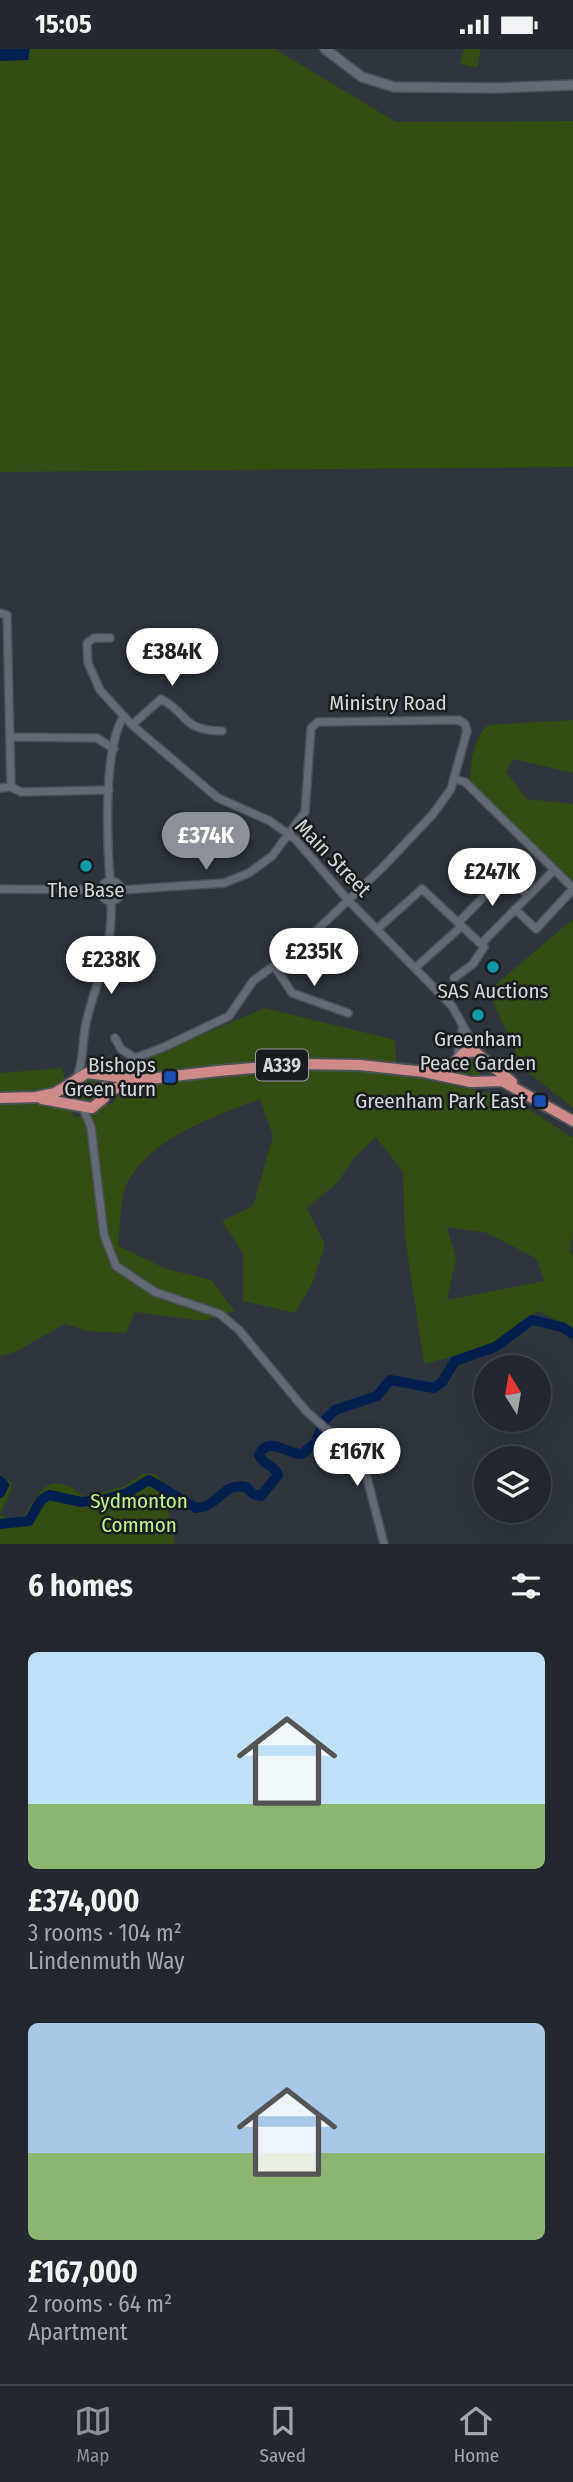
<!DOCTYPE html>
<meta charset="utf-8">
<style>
:root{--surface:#22282e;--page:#2a3036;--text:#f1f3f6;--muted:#a2a6aa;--line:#3f444a;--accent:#8c9099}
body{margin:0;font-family:"Fira Sans Condensed",sans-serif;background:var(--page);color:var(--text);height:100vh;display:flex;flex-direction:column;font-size:26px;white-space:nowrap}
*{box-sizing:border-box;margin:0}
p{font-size:23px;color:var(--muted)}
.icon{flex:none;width:38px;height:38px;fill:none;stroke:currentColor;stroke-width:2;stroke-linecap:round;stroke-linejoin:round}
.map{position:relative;height:1495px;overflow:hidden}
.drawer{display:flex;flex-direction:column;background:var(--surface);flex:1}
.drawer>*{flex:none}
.needle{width:46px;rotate:349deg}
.buttons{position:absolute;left:474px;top:1306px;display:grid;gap:14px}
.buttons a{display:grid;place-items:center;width:77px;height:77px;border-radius:50%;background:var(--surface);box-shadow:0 7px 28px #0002,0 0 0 2px var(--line);font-size:35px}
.price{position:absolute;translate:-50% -60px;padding:0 16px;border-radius:24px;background:#fff;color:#222;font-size:23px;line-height:46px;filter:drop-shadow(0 2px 4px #0008)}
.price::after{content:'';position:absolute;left:50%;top:42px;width:21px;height:16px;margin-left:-10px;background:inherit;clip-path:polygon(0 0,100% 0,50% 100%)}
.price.selected{background:var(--accent);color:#fff}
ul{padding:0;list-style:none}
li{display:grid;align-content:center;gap:14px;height:371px;padding:0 28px}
li span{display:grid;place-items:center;height:217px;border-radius:10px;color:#555}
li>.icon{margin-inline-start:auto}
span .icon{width:126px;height:126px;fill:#fffc;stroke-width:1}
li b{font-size:30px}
h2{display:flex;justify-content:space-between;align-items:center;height:84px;padding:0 28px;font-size:30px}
.status{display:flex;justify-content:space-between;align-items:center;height:49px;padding:0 35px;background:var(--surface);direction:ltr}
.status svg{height:19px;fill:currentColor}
.tab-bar{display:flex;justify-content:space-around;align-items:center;height:98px;border-top:2px solid var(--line);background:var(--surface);font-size:19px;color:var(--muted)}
.tab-bar a{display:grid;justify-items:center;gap:4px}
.tab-bar .selected{color:var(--accent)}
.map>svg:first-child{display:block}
.green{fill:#324c12;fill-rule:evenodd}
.water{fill:#031f4f}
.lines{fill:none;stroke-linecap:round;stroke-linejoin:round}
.river{stroke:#031f4f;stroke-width:10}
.minor-casing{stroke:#4a5157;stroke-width:10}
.tertiary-casing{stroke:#4a5157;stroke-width:12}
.trunk-casing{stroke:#4a5157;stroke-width:14}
.minor{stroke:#626a73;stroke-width:7}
.tertiary{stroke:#626a73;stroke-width:9}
.trunk{stroke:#cf8a8a;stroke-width:10}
.culture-dot{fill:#0f9aa8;stroke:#191d20;stroke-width:2.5}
.transit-dot{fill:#1a4fb4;stroke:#191d20;stroke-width:2.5}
.labels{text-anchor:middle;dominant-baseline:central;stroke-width:5;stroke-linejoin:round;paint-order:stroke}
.shield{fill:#191d20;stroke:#9a9ea3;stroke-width:2}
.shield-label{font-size:19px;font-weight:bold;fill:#d1d6db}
.street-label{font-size:21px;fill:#d1d6db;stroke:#191d20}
.poi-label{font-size:21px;fill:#d1d6db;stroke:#191d20}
.park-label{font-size:21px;fill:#bdf488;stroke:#191d20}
</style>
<div class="status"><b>15:05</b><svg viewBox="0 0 49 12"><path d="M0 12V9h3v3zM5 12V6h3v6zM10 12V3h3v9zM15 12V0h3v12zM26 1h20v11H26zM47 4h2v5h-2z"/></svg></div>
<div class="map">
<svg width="573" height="1495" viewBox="0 0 573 1495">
<rect width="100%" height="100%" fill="#2e353d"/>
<path class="green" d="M0 0H275L396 73 573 72V418L0 423Z
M464 0H481L477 19 460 15Z
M573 671V724L513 710 506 723 527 750 573 755V834L470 732C471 711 473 690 488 676Z
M573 870V1059L523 1019 488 942Z
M265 959 395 991 397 1025 510 1048 573 1089V1182L570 1203 573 1205V1279L538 1262 494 1297 424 1315 405 1188 403 1123 376 1088 354 1109 338 1133 307 1159 325 1196 312 1235 295 1264 243 1252V1204L222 1172 253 1157 273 1087 260 1050C215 1067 153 1088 128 1132 121 1143 120 1181 118 1197L167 1220 211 1231 235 1262 203 1272 135 1263 126 1284 88 1282 65 1275 15 1303 0 1307V1024L62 1019 74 1069 113 1054 142 1011ZM447 1178 487 1184 537 1210 544 1232 447 1251 456 1210Z
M460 1018a11 11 0 1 1 22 0a11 11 0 1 1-22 0Z
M74 1041a13 13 0 1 1 26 0a13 13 0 1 1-26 0Z
M142 1425H155L162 1432 175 1495H0V1426L11 1433V1442L0 1465 9 1471 24 1467C35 1452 42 1428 66 1436 75 1438 77 1446 86 1447L123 1438Z"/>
<path class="water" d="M0 0H30L28 11 0 12Z"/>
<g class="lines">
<path class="river" d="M0 1432 4 1436 0 1444
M0 1475 29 1472 41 1451 49 1446 81 1453 106 1450 127 1444 149 1431 196 1459C218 1459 222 1433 246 1438L253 1445 261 1447 278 1426C275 1416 263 1416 259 1406 269 1385 287 1406 302 1405L316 1393 324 1372 335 1361 377 1347 390 1331 434 1339 442 1333 455 1312 495 1298 532 1271 562 1278 573 1285"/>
<defs>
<path id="minor" d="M0 564 7 566 11 738
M110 589H94L87 594 88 614 100 641 132 676 218 749 270 772 296 791 348 851 452 957 477 1002
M132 676 161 650C190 665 180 681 222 682
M11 688 97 689 114 700
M455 730 465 733 573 839
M0 739 11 738 21 743 109 741
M495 805 508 816 510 831
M110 831C107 793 103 698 124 667
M101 842a10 10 0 1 1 20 0a10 10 0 1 1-20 0Z
M0 840 100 841
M515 860 536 880 573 840
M458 874 496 835 510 831 528 846
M377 880 422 840 481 895 554 821
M275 918 292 944 348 964
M415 919 462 877
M454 929 473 915 484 898 481 895
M115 989 121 1000 135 1009 162 999 229 967 253 932 297 900 383 818 433 765 451 740 467 682 465 675 459 671 318 673 311 679 305 763 272 807 249 824 224 834 121 841
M457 1010 463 977
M77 1028C84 1011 82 992 86 974 97 927 113 905 111 852
M83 1059 91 1078 104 1186 116 1217 155 1243 220 1265 239 1281 306 1362 363 1413 384 1495"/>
<path id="tertiary" d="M325 0 362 28 394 38 497 39 573 36"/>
<path id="trunk" d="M427 1023 451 1017 464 1004 474 1002 512 1033
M106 1043 139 1031 218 1022 301 1015 360 1016 424 1023 471 1033 502 1032 573 1072
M0 1049 36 1048 55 1044 87 1024 133 1030
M42 1050 92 1059 104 1049 105 1038"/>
</defs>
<use href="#minor" class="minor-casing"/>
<use href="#tertiary" class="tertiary-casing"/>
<use href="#trunk" class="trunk-casing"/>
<use href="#minor" class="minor"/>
<use href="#tertiary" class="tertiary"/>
<use href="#trunk" class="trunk"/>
</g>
<g class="culture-dot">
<circle cx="86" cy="817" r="7"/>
<circle cx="493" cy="918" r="7"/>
<circle cx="478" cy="966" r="7"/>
</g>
<g class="transit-dot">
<rect x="163" y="1021" width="14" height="14" rx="3.5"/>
<rect x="533" y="1045" width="14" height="14" rx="3.5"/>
</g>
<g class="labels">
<rect class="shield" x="256" y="1000.5" width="52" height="31" rx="5"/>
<g class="shield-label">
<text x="282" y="1016">A339</text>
</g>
<g class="street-label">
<text x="388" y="654">Ministry Road</text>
<text transform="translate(333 809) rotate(46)">Main Street</text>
</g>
<g class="poi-label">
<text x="86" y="841">The Base</text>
<text x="493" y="942">SAS Auctions</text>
<text x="478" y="990">Greenham<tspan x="478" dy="24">Peace Garden</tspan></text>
<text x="156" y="1016" text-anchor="end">Bishops<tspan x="156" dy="24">Green turn</tspan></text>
<text x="526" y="1052" text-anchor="end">Greenham Park East</text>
</g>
<g class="park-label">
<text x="139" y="1452">Sydmonton<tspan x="139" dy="24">Common</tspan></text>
</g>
</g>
</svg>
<div class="buttons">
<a><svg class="needle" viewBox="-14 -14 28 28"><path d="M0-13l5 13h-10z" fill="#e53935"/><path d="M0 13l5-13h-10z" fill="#a2a6aa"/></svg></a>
<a><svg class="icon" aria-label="layers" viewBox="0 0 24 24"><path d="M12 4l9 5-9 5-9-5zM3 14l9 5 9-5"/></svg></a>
</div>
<b class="price" style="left:172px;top:639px">£384K</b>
<b class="price selected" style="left:206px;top:823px">£374K</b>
<b class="price" style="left:492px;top:859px">£247K</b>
<b class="price" style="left:314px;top:939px">£235K</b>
<b class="price" style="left:111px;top:947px">£238K</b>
<b class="price" style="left:357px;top:1439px">£167K</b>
</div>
<section class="drawer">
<h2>6 homes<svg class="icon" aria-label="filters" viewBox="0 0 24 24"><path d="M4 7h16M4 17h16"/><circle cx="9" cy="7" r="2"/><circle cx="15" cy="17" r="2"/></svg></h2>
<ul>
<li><span style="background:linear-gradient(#bfe0f5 70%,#8fb573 0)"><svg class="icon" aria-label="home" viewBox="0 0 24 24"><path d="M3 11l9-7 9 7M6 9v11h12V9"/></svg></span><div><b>£374,000</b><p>3 rooms · 104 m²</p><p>Lindenmuth Way</p></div></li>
<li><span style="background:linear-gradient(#a9c7e8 60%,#8fb573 0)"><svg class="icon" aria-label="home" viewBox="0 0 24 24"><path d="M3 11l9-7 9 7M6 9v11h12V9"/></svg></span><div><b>£167,000</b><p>2 rooms · 64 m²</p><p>Apartment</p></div></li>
</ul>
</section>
<nav class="tab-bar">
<a class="selected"><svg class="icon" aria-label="map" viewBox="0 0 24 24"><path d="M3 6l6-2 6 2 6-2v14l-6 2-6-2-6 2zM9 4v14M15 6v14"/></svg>Map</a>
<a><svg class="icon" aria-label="saved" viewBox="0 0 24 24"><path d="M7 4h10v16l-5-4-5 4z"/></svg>Saved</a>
<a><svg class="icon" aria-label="home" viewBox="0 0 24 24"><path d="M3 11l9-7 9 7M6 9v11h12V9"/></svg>Home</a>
</nav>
